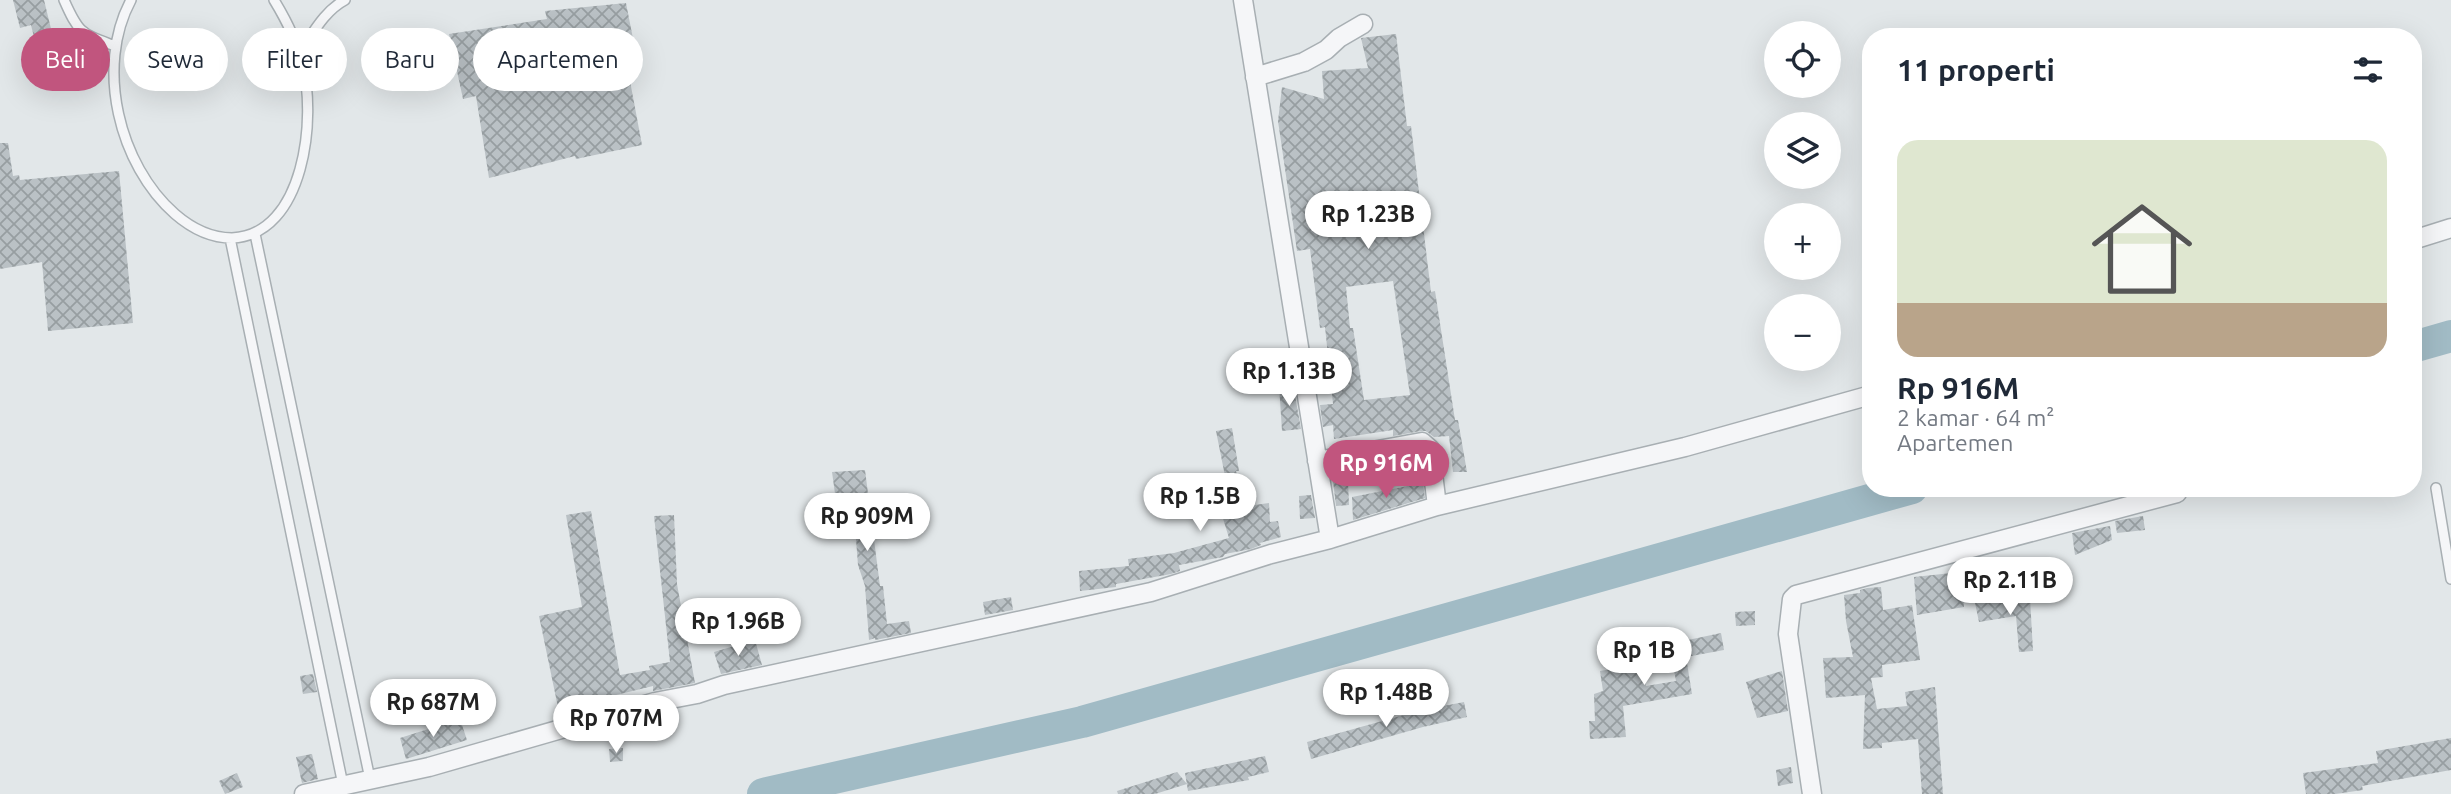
<!DOCTYPE html>
<html lang="id">
<meta charset="utf-8">
<style>
:root{--surface:#fff;--page:#f2f2f3;--text:#1f2937;--muted:#747a83;--line:#e0e1e3;--accent:#c1557e}
body{margin:0;font-family:Ubuntu,sans-serif;background:var(--page);color:var(--text);height:100vh;display:flex;flex-direction:column;font-size:26px;white-space:nowrap}
*{box-sizing:border-box;margin:0}
p{font-size:23px;color:var(--muted)}
.icon{flex:none;width:38px;height:38px;fill:none;stroke:currentColor;stroke-width:2;stroke-linecap:round;stroke-linejoin:round}
.map{position:relative;flex:1;overflow:hidden}
.side{position:absolute;left:1862px;top:28px;width:560px;height:469px;display:flex;flex-direction:column;background:var(--surface);border-radius:28px;box-shadow:0 7px 28px #0002}
.side>*{flex:none}
.hud{position:absolute;left:21px;top:28px;width:665px;height:63px;display:flex;gap:14px}
.fabs{position:absolute;left:1764px;top:21px;display:grid;gap:14px}
.fabs a{display:grid;place-items:center;width:77px;height:77px;border-radius:50%;background:var(--surface);box-shadow:0 7px 28px #0002;font-size:35px}
.price{position:absolute;translate:-50% -60px;padding:0 16px;border-radius:24px;background:#fff;color:#222;font-size:23px;line-height:46px;filter:drop-shadow(0 2px 4px #0008)}
.price::after{content:'';position:absolute;left:50%;top:42px;width:21px;height:16px;margin-left:-10px;background:inherit;clip-path:polygon(0 0,100% 0,50% 100%)}
.price.selected{background:var(--accent);color:#fff}
ul{padding:0;list-style:none}
li{display:grid;align-content:center;gap:14px;height:371px;padding:0 35px}
li+li{border-top:2px solid var(--line)}
li span{display:grid;place-items:center;height:217px;border-radius:21px;color:#555}
li>.icon{margin-inline-start:auto}
span .icon{width:126px;height:126px;fill:#fffc;stroke-width:1}
li b{font-size:30px}
h2{display:flex;justify-content:space-between;align-items:center;height:84px;padding:0 35px;font-size:30px}
.chip{padding:0 24px;border-radius:32px;background:var(--surface);box-shadow:0 7px 28px #0002;font-size:24px;line-height:63px}
.chip.selected{background:var(--accent);color:#fff}
.map>svg:first-child{display:block}
.lines{fill:none;stroke-linecap:round;stroke-linejoin:round}
.river{stroke:#a1bbc5;stroke-width:32}
.building{fill:url(#building-cross-hatch);fill-rule:evenodd}
.lane-casing{stroke:#a8afb3;stroke-width:12}
.street-casing{stroke:#a8afb3;stroke-width:21}
.lane{stroke:#f5f6f8;stroke-width:9}
.street{stroke:#f5f6f8;stroke-width:18}
</style>
<div class="map">
<svg width="2451" height="794" viewBox="0 0 2451 794">
<defs>
<pattern id="building-cross-hatch" width="8" height="8" patternUnits="userSpaceOnUse" patternTransform="scale(1.75)"><rect width="8" height="8" fill="#bac1c5"/><path d="M0 0l8 8M0 8l8-8" fill="none" stroke="#979ea1"/></pattern>
</defs>
<rect width="100%" height="100%" fill="#e2e7e9"/>
<g class="lines">
<path class="river" d="M2413 347 2451 336
M763 794 1082 722 1912 488"/>
</g>
<path class="building" d="M13 0H44L54 41 36 45 31 25 20 28Z
M626 3 638 64 627 65 642 145 576 159 575 156 489 178 476 96 463 99 449 34 547 19 545 11Z
M1396 34 1407 126H1411L1431 292 1435 291 1455 420H1458L1467 472H1453L1449 436 1434 437 1426 431H1421L1393 436V430L1334 439 1333 425 1323 427 1320 405 1333 404 1325 327 1320 328 1310 249 1297 251 1278 121 1282 87 1324 99 1322 71 1368 68 1361 38ZM1393 281 1410 395 1364 400 1353 328H1350L1346 287Z
M0 143H8L13 176 19 175 20 180 119 171 133 323 48 331 42 262 0 269Z
M1293 384 1301 429 1282 431 1279 385Z
M1232 428 1239 471H1236L1247 506 1269 503 1270 522 1278 521 1281 537 1260 543 1261 545 1251 549 1225 554 1223 557 1179 565 1180 571 1171 574 1116 584V587L1080 591 1079 571 1129 566 1128 559 1174 553 1229 538 1217 499 1229 496 1216 431Z
M865 470 880 586H883L887 624 909 621 911 633 875 640V638L869 640 865 586 858 565 853 500 836 501 832 472Z
M1348 480 1349 505 1336 506 1333 481Z
M1423 483 1425 498 1353 520 1352 497Z
M1311 495 1315 518 1300 519 1299 496Z
M591 511 620 675 650 670 649 666 670 662 654 516 674 515 677 584 695 683 653 691V686L616 695 617 701 560 717 539 616 582 607 566 515Z
M2143 516 2145 530 2117 533 2115 521Z
M2110 526 2112 540 2075 555 2072 533Z
M1961 572 1964 607 1917 615 1914 577Z
M1881 587 1883 610 1912 605 1920 660 1882 665 1883 677 1871 678 1877 709 1907 706 1905 692 1935 687 1943 794H1922L1918 739 1882 743V748L1863 749 1865 695 1826 698 1823 658 1853 657 1846 621 1844 595 1860 593V590L1867 588Z
M1011 597 1013 610 985 615 983 602Z
M2005 598H2030L2033 651 2019 652 2016 616 1979 622 1975 603Z
M1755 611V625L1736 626 1735 612Z
M1721 633 1724 650 1686 657 1692 694 1623 706 1626 737 1590 739 1589 721H1595L1594 694 1603 691 1600 671 1642 664 1646 686 1676 681 1669 644Z
M755 640 762 665 721 674 714 652Z
M1782 671 1788 711 1757 718 1746 682Z
M313 674 317 692 303 694 300 676Z
M1464 702 1467 717 1423 727 1311 759 1307 742 1418 711Z
M460 719 467 740 406 759 400 738Z
M2451 738V770L2362 786 2363 790 2335 794H2306L2303 773 2378 763 2376 751Z
M623 748V761L610 762 609 749Z
M312 754 318 779 302 783 296 757Z
M1265 756 1269 772 1248 777 1249 780 1188 791 1185 773Z
M1791 767 1793 783 1778 786 1776 770Z
M1177 772 1187 784 1155 794H1118L1117 791Z
M237 773 243 787 225 794 219 781Z"/>
<g class="lines">
<defs>
<path id="lane" d="M64 0C79 34 81 33 115 46
M131 0C95 67 119 165 175 214 190 227 210 238 232 238 305 235 317 116 302 63 297 42 285 18 274 0
M299 53C312 35 324 11 345 0
M255 234 370 779
M230 238 343 785
M2436 488 2451 579"/>
<path id="street" d="M1243 0 1330 539
M1255 77 1304 62 1326 50 1339 38 1363 24
M2413 240 2451 228
M1317 461 1422 442 1430 449 1437 506
M304 794 429 767 655 702 697 694 724 685 1151 592 1271 554 1330 539 1437 506 1685 447 1871 395
M1812 794 1788 634 1792 599 1796 595 2177 493"/>
</defs>
<use href="#lane" class="lane-casing"/>
<use href="#street" class="street-casing"/>
<use href="#lane" class="lane"/>
<use href="#street" class="street"/>
</g>
</svg>
<div class="fabs">
<a><svg class="icon" aria-label="locate" viewBox="0 0 24 24"><circle cx="12" cy="12" r="6"/><path d="M12 2v4M12 18v4M2 12h4M18 12h4"/></svg></a>
<a><svg class="icon" aria-label="layers" viewBox="0 0 24 24"><path d="M12 4l9 5-9 5-9-5zM3 14l9 5 9-5"/></svg></a>
<a>+</a>
<a>−</a>
</div>
<b class="price" style="left:1368px;top:251px">Rp 1.23B</b>
<b class="price" style="left:1289px;top:408px">Rp 1.13B</b>
<b class="price selected" style="left:1386px;top:500px">Rp 916M</b>
<b class="price" style="left:1200px;top:533px">Rp 1.5B</b>
<b class="price" style="left:867px;top:553px">Rp 909M</b>
<b class="price" style="left:2010px;top:617px">Rp 2.11B</b>
<b class="price" style="left:738px;top:658px">Rp 1.96B</b>
<b class="price" style="left:1644px;top:687px">Rp 1B</b>
<b class="price" style="left:1386px;top:729px">Rp 1.48B</b>
<b class="price" style="left:433px;top:739px">Rp 687M</b>
<b class="price" style="left:616px;top:755px">Rp 707M</b>
<div class="hud">
<a class="chip selected">Beli</a>
<a class="chip">Sewa</a>
<a class="chip">Filter</a>
<a class="chip">Baru</a>
<a class="chip">Apartemen</a>
</div>
<section class="side">
<h2>11 properti<svg class="icon" aria-label="filters" viewBox="0 0 24 24"><path d="M4 7h16M4 17h16"/><circle cx="9" cy="7" r="2"/><circle cx="15" cy="17" r="2"/></svg></h2>
<ul>
<li><span style="background:linear-gradient(#dfe7d0 75%,#b9a48a 0)"><svg class="icon" aria-label="home" viewBox="0 0 24 24"><path d="M3 11l9-7 9 7M6 9v11h12V9"/></svg></span><div><b>Rp 916M</b><p>2 kamar · 64 m²</p><p>Apartemen</p></div></li>
</ul>
</section>
</div>
